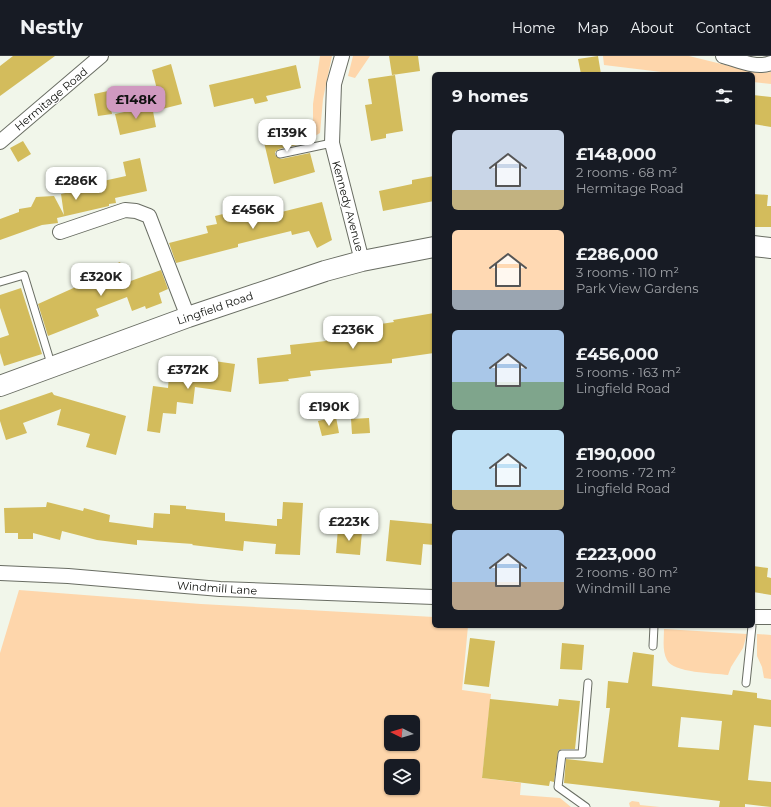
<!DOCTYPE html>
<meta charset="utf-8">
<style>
:root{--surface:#171b24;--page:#242831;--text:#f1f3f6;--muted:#9ea1a6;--line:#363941;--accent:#d099c0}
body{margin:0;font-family:Montserrat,sans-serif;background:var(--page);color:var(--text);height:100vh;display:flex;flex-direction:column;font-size:15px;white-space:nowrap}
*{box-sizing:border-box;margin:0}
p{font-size:13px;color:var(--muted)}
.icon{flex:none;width:22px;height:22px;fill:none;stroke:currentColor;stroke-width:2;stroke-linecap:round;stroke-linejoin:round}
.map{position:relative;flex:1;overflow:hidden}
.sheet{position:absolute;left:432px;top:16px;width:323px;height:556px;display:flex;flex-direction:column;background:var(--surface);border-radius:6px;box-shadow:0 1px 3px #0004}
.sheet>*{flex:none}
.needle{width:26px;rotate:275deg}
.controls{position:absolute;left:384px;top:659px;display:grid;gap:8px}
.controls a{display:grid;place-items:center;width:36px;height:36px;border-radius:6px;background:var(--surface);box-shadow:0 1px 3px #0004;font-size:20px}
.price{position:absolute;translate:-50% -34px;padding:0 9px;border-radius:8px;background:#fff;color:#222;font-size:13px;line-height:26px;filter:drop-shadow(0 1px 2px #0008)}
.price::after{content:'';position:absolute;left:50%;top:24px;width:12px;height:9px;margin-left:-6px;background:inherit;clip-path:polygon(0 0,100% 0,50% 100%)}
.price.current{background:var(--accent);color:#111}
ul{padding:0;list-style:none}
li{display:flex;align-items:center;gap:12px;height:100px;padding:0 20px}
li span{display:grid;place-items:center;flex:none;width:112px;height:80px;border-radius:6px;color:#555}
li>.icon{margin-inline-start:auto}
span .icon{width:48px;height:48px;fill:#fffc;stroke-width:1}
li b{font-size:17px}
h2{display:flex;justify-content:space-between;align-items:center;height:48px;padding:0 20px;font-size:17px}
header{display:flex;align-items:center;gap:24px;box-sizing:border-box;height:56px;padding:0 20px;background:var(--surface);border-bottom:1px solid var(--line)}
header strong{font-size:19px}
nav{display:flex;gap:22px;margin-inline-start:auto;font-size:14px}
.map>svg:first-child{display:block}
.green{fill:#fed6ab;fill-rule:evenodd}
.building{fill:#d3bc5c;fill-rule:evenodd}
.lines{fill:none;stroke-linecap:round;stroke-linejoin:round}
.lane-casing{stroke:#696d63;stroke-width:9}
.street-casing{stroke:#696d63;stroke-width:16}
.secondary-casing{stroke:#696d63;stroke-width:22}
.lane{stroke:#fff;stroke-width:7}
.street{stroke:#fff;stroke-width:14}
.secondary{stroke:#fff;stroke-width:20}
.labels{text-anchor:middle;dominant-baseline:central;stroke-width:3;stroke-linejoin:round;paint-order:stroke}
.street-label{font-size:11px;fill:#0c0e0a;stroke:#fff}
</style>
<header>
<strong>Nestly</strong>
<nav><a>Home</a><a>Map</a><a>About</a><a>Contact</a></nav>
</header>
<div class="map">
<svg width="771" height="751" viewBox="0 0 771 751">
<rect width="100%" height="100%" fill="#f1f6ea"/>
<path class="green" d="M320 0H332L323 43 320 77 313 81V48Z
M353 0H370L355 22 348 20Z
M603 0H689L758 17 771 16V28L753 26V18H678L604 9Z
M19 534 201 548 434 561V570H468L462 634 491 638 482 722 521 727 520 739 560 742 571 751H0V597ZM391 666H413V688H391ZM391 710H413V732H391Z
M664 573 747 578 743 592 731 611 728 619C714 617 673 617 667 604 662 595 664 583 664 573Z
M757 578 771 579V623L764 622 762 611 757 600Z
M632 745 639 746 640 749 660 751H630L629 747Z"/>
<path class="building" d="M13 0H55L0 40V10Z
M389 0H418L420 15 392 19Z
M598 0 601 18H581L578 3Z
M171 8 182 48 158 54 155 42 159 41 152 14Z
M296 9 301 32 266 40 268 45 255 48 253 42 214 51 209 29Z
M395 19 403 75 386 78V82L371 85 365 49 372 48 368 23Z
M108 35 112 58 98 60 94 38Z
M753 39 771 41V71L753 68Z
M152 50 156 71 120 79 115 58Z
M303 66 307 87 279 93 275 96V99L281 103 310 97 315 116 274 128 262 78Z
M23 85 31 98 18 106 10 92Z
M140 102 147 135 115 142 116 147 109 148V150L57 162 58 167 42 169 0 184V163L19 156V153L31 151 36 141 54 140 64 159 61 138 83 133V131L94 129V127L126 120 123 106Z
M434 120V145L383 155 379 135 412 128V124Z
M753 138 768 139 767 150H771V171H753Z
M245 144 249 164 322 146 332 184 317 192 309 175 292 179 291 175 238 188V191L176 207 169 187 208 177 206 170 217 168 215 160 227 157 225 149Z
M120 206 128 226 161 214 168 233 159 237 162 247 146 253 145 250 132 255 127 241 96 253 99 260 48 280 38 248 89 225 88 220Z
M21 232 42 298 4 310 0 297V282L9 279 0 252V239Z
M434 257V297L392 303V307L310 315 311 320 288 323 289 325 259 328 257 302 291 298 290 289 326 285 325 282 362 278 361 271 394 266 393 264Z
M207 304 235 308 231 336 195 331 193 348 177 346 176 358 163 357 160 377 147 375 153 330 168 332 169 319 184 320V311L205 314Z
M52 336 54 339 126 360 116 399 86 391 90 378 57 369 61 353 23 367 27 377 6 384 0 365V354Z
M336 361 339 377 322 380 318 365Z
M369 362 370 377 352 378 351 363Z
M47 446 83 455 84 452 110 459 109 466 153 472 154 457 170 458V449L186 450V453L225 457V465L277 470V463H282L283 446 303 447 300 499 275 498 276 488 244 485 243 495 192 489 193 488 137 484V489L97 484 62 475 60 484 33 477V483H18V477H5L4 452 46 451Z
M390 464 434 468V489L423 488 421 509 386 505Z
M338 472 362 475 360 499 336 497Z
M753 510 768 512 767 521 771 522V539L753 536Z
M470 582 495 585 489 631 464 628Z
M562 587 584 589 582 614 560 613Z
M633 596 654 599 652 630 732 639 733 634 757 637V642L771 644V671L754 669 748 724 771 726V751L745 748V751H719L720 745 564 727 566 703 603 707 610 652H606L608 625 628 627ZM681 661 722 665 719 694 678 691Z
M490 643 558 650 559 643 580 645 575 693H562L558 695 554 726 550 725 549 730 482 722Z"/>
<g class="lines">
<defs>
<path id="lane" d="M280 98 332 87
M0 226 24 219 52 311
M653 590 654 570
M746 627 752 570
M586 751 558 731 562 698H582L588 627"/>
<path id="street" d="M342 0 334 28 332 87 362 205
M723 0C738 4 756 13 771 7
M0 86 101 0
M60 176 125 154 136 155 149 160 188 261
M0 517 68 520 220 533 434 541
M753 561H771"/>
<path id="secondary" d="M753 190 771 192
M0 330 188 261 325 215 362 205 434 191"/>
</defs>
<use href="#lane" class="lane-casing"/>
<use href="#street" class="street-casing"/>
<use href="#secondary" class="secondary-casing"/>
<use href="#lane" class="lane"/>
<use href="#street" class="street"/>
<use href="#secondary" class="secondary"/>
</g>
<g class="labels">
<g class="street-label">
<text transform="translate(51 43) rotate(-40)">Hermitage Road</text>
<text transform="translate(348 150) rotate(75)">Kennedy Avenue</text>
<text transform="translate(215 252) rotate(-19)">Lingfield Road</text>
<text transform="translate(217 532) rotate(4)">Windmill Lane</text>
</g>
</g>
</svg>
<div class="controls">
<a><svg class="needle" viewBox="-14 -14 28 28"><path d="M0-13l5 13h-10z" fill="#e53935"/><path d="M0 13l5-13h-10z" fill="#9ea1a6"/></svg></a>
<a><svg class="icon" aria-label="layers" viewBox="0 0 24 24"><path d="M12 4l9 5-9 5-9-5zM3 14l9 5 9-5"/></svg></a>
</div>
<b class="price current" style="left:136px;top:64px">£148K</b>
<b class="price" style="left:287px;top:97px">£139K</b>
<b class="price" style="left:76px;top:145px">£286K</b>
<b class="price" style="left:253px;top:174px">£456K</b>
<b class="price" style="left:101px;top:241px">£320K</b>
<b class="price" style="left:353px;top:294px">£236K</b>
<b class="price" style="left:188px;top:334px">£372K</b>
<b class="price" style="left:329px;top:371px">£190K</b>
<b class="price" style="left:349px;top:486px">£223K</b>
<section class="sheet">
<h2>9 homes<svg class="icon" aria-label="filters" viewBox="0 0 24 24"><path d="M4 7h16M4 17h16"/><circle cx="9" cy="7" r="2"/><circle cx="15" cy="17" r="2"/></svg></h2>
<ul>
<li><span style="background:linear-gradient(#c9d6e8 75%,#c2b280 0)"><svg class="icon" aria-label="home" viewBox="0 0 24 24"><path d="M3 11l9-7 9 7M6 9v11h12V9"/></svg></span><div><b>£148,000</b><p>2 rooms · 68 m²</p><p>Hermitage Road</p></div></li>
<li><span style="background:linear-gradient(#ffd9b3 75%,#9aa5b1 0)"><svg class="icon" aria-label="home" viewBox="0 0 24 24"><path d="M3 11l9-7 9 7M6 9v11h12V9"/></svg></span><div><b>£286,000</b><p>3 rooms · 110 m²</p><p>Park View Gardens</p></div></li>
<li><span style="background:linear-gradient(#a9c7e8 65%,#7fa58c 0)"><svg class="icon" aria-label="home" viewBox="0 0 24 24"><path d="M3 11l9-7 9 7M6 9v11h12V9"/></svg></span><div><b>£456,000</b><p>5 rooms · 163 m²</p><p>Lingfield Road</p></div></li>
<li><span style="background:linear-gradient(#bfe0f5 75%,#c2b280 0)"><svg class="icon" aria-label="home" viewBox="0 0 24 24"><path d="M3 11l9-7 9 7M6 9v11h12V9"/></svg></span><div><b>£190,000</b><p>2 rooms · 72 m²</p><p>Lingfield Road</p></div></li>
<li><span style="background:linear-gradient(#a9c7e8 65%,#b9a48a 0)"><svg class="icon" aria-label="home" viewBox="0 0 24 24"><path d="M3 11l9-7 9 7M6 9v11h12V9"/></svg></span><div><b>£223,000</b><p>2 rooms · 80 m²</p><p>Windmill Lane</p></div></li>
</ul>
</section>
</div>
